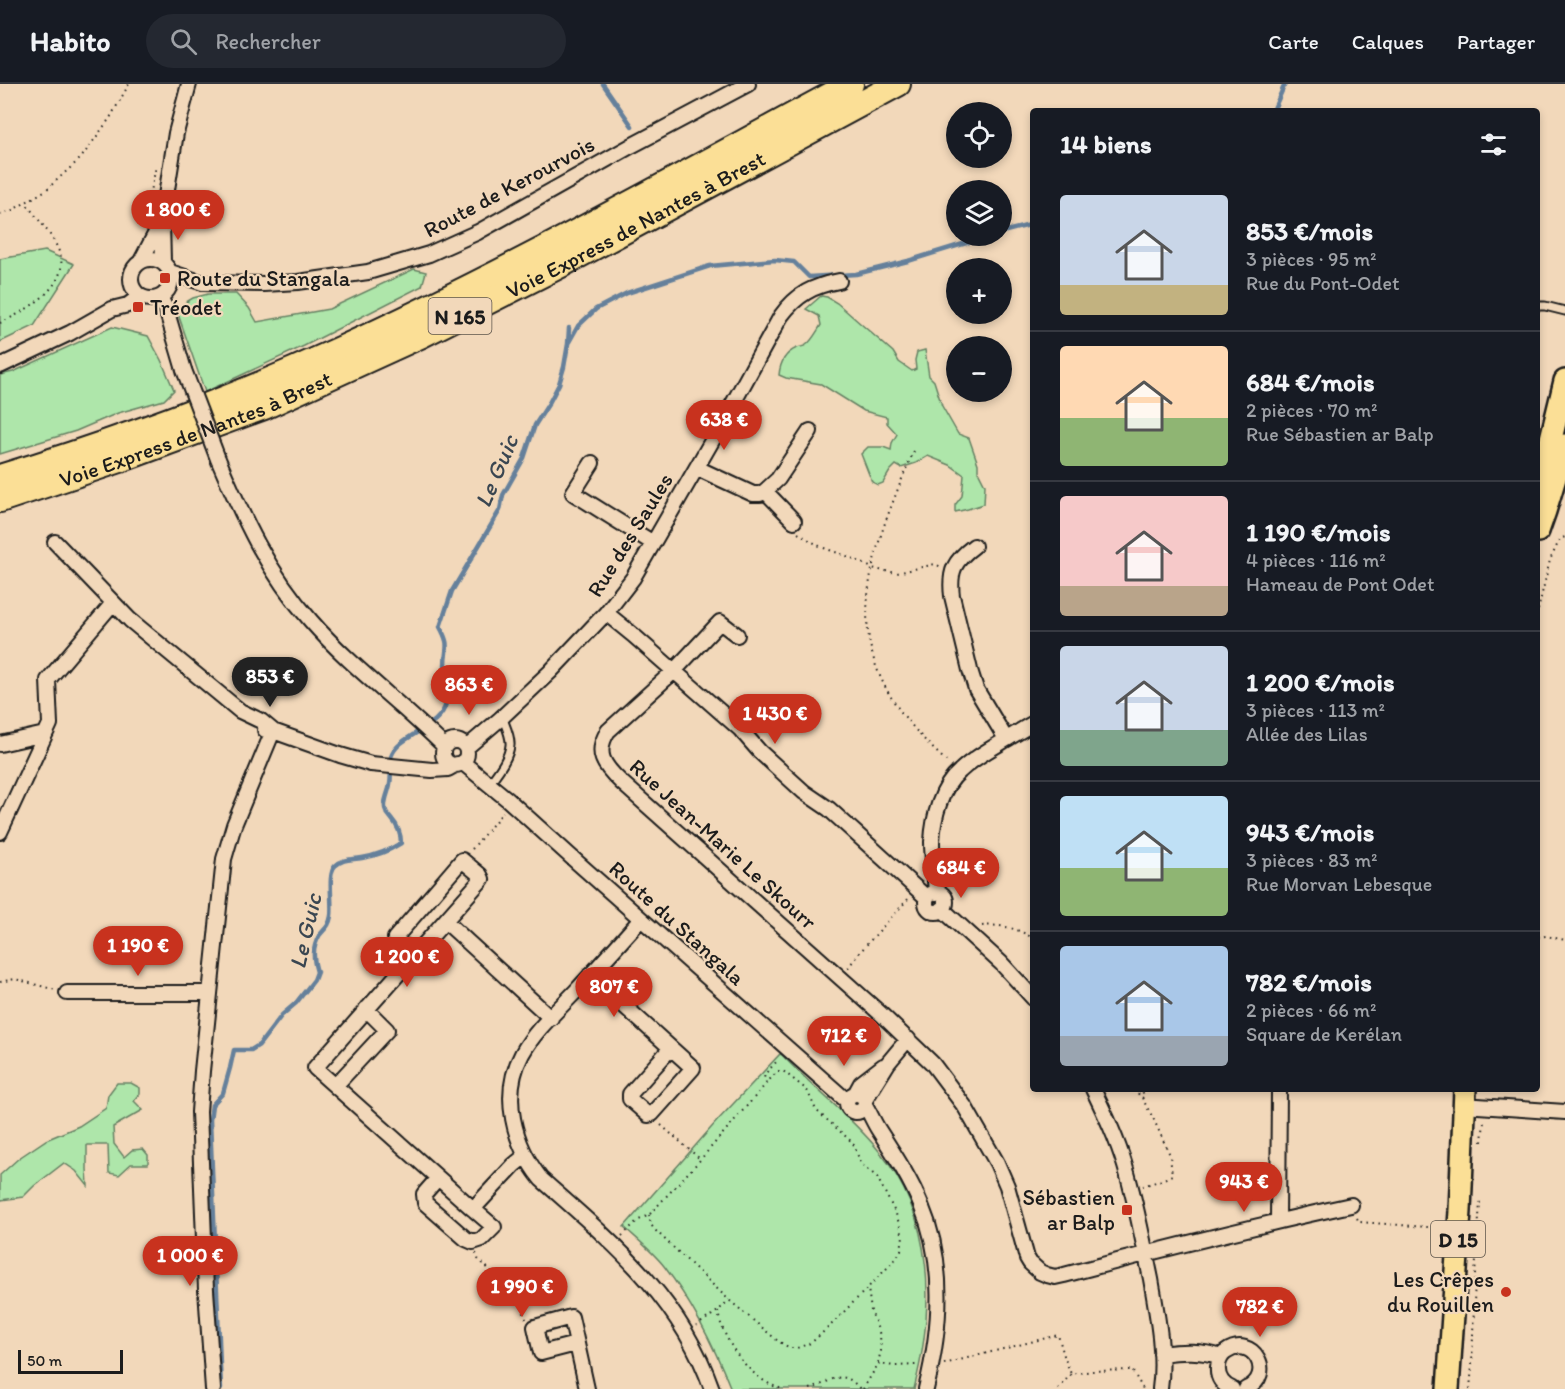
<!DOCTYPE html>
<html lang="fr">
<meta charset="utf-8">
<style>
:root{--surface:#171b24;--page:#242831;--text:#f1f3f6;--muted:#9ea1a6;--line:#363941;--accent:#c8321e}
body{margin:0;font-family:Itim,sans-serif;background:var(--page);color:var(--text);height:100vh;display:flex;flex-direction:column;font-size:22px;white-space:nowrap}
*{box-sizing:border-box;margin:0}
p{font-size:20px;color:var(--muted)}
.icon{flex:none;width:33px;height:33px;fill:none;stroke:currentColor;stroke-width:2;stroke-linecap:round;stroke-linejoin:round}
.map{position:relative;flex:1;overflow:hidden}
.drawer{position:absolute;left:1030px;top:24px;width:510px;height:984px;display:flex;flex-direction:column;background:var(--surface);border-radius:6px;box-shadow:0 3px 9px #0003}
.drawer>*{flex:none}
.tools{position:absolute;left:946px;top:18px;display:grid;gap:12px}
.tools a{display:grid;place-items:center;width:66px;height:66px;border-radius:50%;background:var(--surface);box-shadow:0 3px 9px #0003;font-size:30px}
.scale{position:absolute;left:18px;bottom:15px;width:105px;box-sizing:border-box;padding-left:6px;border:3px solid #1c1c1c;border-top:0;font-size:16px;line-height:21px;white-space:nowrap;color:#1c1c1c;-webkit-text-stroke:4px #f2d8ba;paint-order:stroke}
.price{position:absolute;translate:-50% -51px;padding:0 14px;border-radius:21px;background:var(--accent);color:#fff;font-size:20px;line-height:39px;filter:drop-shadow(0 2px 3px #0008)}
.price::after{content:'';position:absolute;left:50%;top:36px;width:18px;height:14px;margin-left:-9px;background:inherit;clip-path:polygon(0 0,100% 0,50% 100%)}
.price.current{background:#222;color:#fff}
ul{padding:0;list-style:none}
li{display:flex;align-items:center;gap:18px;height:150px;padding:0 30px}
li+li{border-top:2px solid var(--line)}
li span{display:grid;place-items:center;flex:none;width:168px;height:120px;border-radius:6px;color:#555}
li>.icon{margin-inline-start:auto}
span .icon{width:72px;height:72px;fill:#fffc;stroke-width:1}
li b{font-size:26px}
h2{display:flex;justify-content:space-between;align-items:center;height:72px;padding:0 30px;font-size:26px}
header{display:flex;align-items:center;gap:36px;box-sizing:border-box;height:84px;padding:0 30px;background:var(--surface);border-bottom:2px solid var(--line)}
header strong{font-size:28px}
nav{display:flex;gap:33px;margin-inline-start:auto;font-size:21px}
.search{width:420px;height:54px;background:var(--page);display:flex;align-items:center;gap:15px;box-sizing:border-box;padding:0 21px;border-radius:33px;color:var(--muted);font-size:22px}
.map>svg:first-child{display:block}
.green{fill:#aee6aa;stroke:#658163;stroke-width:1.5}
.lines{fill:none;stroke-linecap:round;stroke-linejoin:round}
.stream{stroke:#65809b;stroke-width:4.5}
.lane-casing{stroke:#1c1c1c;stroke-width:11}
.street-casing{stroke:#1c1c1c;stroke-width:18}
.primary-casing{stroke:#1c1c1c;stroke-width:26}
.highway-casing{stroke:#1c1c1c;stroke-width:28}
.path{stroke:#1c1c1c;stroke-width:2;stroke-dasharray:1.5 4.5;stroke-linecap:butt}
.lane{stroke:#f2d8ba;stroke-width:7}
.street{stroke:#f2d8ba;stroke-width:14}
.primary{stroke:#fbdf96;stroke-width:21}
.highway{stroke:#fbdf96;stroke-width:24}
.street-bridge-casing{stroke:#1c1c1c;stroke-width:18;stroke-linecap:butt}
.street-bridge{stroke:#f2d8ba;stroke-width:14}
.poi-dot{fill:#c8321e;stroke:#f2d8ba;stroke-width:2}
.labels{text-anchor:middle;dominant-baseline:central;stroke-width:4.5;stroke-linejoin:round;paint-order:stroke}
.shield{fill:#f2d8ba;stroke:#5c544b;stroke-width:1.5}
.shield-label{font-size:21px;font-weight:bold;fill:#1c1c1c}
.street-label{font-size:22px;fill:#1c1c1c;stroke:#f2d8ba}
.poi-label{font-size:22px;fill:#1c1c1c;stroke:#f2d8ba;text-anchor:start}
.water-label{font-size:24px;font-style:italic;fill:#3a4651;stroke:#f2d8ba}
</style>
<header>
<strong>Habito</strong>
<div class="search"><svg class="icon" aria-label="search" viewBox="0 0 24 24"><circle cx="10" cy="10" r="6"/><path d="M15 15l6 6"/></svg>Rechercher</div>
<nav><a>Carte</a><a>Calques</a><a>Partager</a></nav>
</header>
<div class="map">
<svg width="1565" height="1305" viewBox="0 0 1565 1305">
<rect width="100%" height="100%" fill="#f2d8ba"/>
<filter id="ink" filterUnits="userSpaceOnUse"><feTurbulence type="fractalNoise" baseFrequency=".0167" numOctaves="2"/><feDisplacementMap in="SourceGraphic" scale="12" xChannelSelector="R" yChannelSelector="G"/><feConvolveMatrix kernelMatrix="1 2 1 2 8 2 1 2 1" color-interpolation-filters="sRGB"/></filter>
<g filter="url(#ink)">
<path class="green" d="M45 167 74 180 34 242 0 258V175Z
M414 185 426 188 422 202 304 262 205 308 178 230 186 218 193 214 208 210H236L249 224 257 238 329 225Z
M821 212 827 213 837 219 893 268 899 278 912 287 916 285 915 276 917 268 925 266 929 292 934 297 942 322 958 350 969 354 978 380V387L985 401 984 420 968 425 955 428V421L962 412 964 391 950 381 928 372 916 379 901 384 896 381 890 387 883 399 878 401 872 398 861 370 868 363H883L891 366 892 359 897 350 887 339V333L864 327 821 300 786 294 779 291C780 279 785 269 797 264 799 263 804 263 806 261 812 257 817 247 821 241L819 232 806 225Z
M112 243 148 252 161 276 174 306 164 316 118 329 76 347 0 370V291L13 288Z
M780 970 782 971C813 1004 850 1031 879 1067 935 1134 935 1224 914 1305H731C714 1262 693 1220 664 1182 653 1168 637 1155 624 1143L718 1036Z
M117 999H131L140 1004V1010L134 1017 143 1026 113 1043 114 1060 124 1073 132 1066 143 1065 148 1071V1080H131L119 1091 109 1089 108 1061H87V1085L88 1102 76 1087 64 1079 34 1102 23 1113 1 1116 0 1118V1091L19 1074 46 1056 79 1042 106 1024 108 1011Z"/>
<g class="lines">
<path class="stream" d="M603 0 632 42
M1273 27 1285 0
M1002 148 1034 140
M569 258 578 242 596 225 627 209 710 182 775 176 794 178 809 193 856 190 908 177 989 152
M221 1305 210 1036 212 1021 223 1009 230 984 234 966H251L259 961 282 931 296 919 314 896 317 888C313 875 312 864 319 852 325 844 329 843 331 832 333 819 327 790 335 782 343 774 352 776 362 774 375 772 390 766 401 759 401 749 398 742 391 734 391 734 386 728 386 727 382 720 389 708 390 700 392 691 389 681 391 673 398 650 441 645 446 619 449 608 445 594 445 582 445 562 451 563 440 543L452 507 500 426 503 411 524 374 535 341 549 319 559 300 564 283 568 260 569 244"/>
<defs>
<path id="lane" d="M1538 222H1545L1565 227
M489 700C497 689 509 675 510 661 511 652 505 641 502 632"/>
<path id="street" d="M131 195a20 20 0 1 1 40 0a20 20 0 1 1-40 0Z
M141 177 161 139
M163 178 162 137 176 49 189 0
M170 188 203 199 264 200 298 198 368 188 429 170 478 148 631 62 748 0
M160 213 166 225 184 286
M0 282 70 249 112 225 128 221 140 212
M218 375C244 436 267 487 311 537 351 583 401 619 444 662
M592 379 573 409 653 459
M697 384 753 410H760L765 407 794 437
M765 407 778 395 810 347
M55 458 130 536 240 627 261 637 273 647
M974 462C954 477 949 487 952 512L970 586 976 605 1006 655
M606 529 633 551 740 645 760 668 804 708 829 725 927 814
M737 551 720 538 674 587 608 647C594 669 604 682 621 698L881 930 932 979 965 1023 997 1079 1007 1102 1027 1174 1030 1179 1040 1188 1047 1191 1055 1193 1064 1191C1159 1166 1254 1142 1351 1121
M265 646 273 647 340 671 371 680 432 686 448 685 457 680
M443 669a12 12 0 1 1 24 0a12 12 0 1 1-24 0Z
M0 660 45 650
M466 664 500 635 550 588 606 529 633 494 724 336 781 232C797 210 813 202 839 197
M462 678 507 715 579 780 847 1017
M0 748 50 640 48 596 113 519
M926 818a10 10 0 1 1 20 0a10 10 0 1 1-20 0Z
M936 809C935 792 932 775 932 758 933 734 941 703 960 687 972 675 987 667 1002 658 1012 652 1023 645 1034 639
M942 825 1001 879 1034 915
M641 835C620 859 598 883 576 907 557 927 535 946 522 970 500 1011 514 1061 541 1095 612 1158 680 1213 712 1305
M445 837 551 934
M415 871 395 854 462 776 480 791 482 795 315 984 473 1125 514 1081 525 1072
M590 891 693 984 652 1030 648 1031 632 1017 630 1015V1010L671 964
M67 909H209
M335 1002 387 946 366 925
M1093 1005C1105 1030 1117 1055 1125 1082 1136 1118 1143 1157 1151 1195 1157 1230 1165 1269 1160 1305
M847 1019a9 9 0 1 1 18 0a9 9 0 1 1-18 0Z
M855 1010 861 999 883 982
M865 1016 888 979 908 955
M865 1021C870 1029 873 1037 878 1045 894 1070 910 1094 921 1121 946 1180 941 1244 926 1305
M1463 1021 1565 1028
M438 1094 424 1110 425 1119 466 1155 473 1158 482 1155 494 1143 473 1125
M1278 1137 1279 1005
M576 1260 541 1269 535 1243 571 1233 587 1305
M1161 1270C1182 1267 1201 1266 1221 1273
M213 1305 206 1206 199 1028 202 987 224 775 234 741 273 647
M1232 1305C1223 1301 1217 1294 1218 1283 1218 1278 1221 1271 1226 1268 1252 1249 1277 1291 1246 1305"/>
<path id="primary" d="M1538 408 1565 297
M1538 447 1545 427 1565 361
M1448 1305 1460 1127 1465 1005"/>
<g id="highway">
<path d="M0 393C114 358 227 317 336 267 512 187 681 91 851 0"/>
<path id="s1" d="M0 416 120 376 264 323 422 251 563 180 898 0"/>
</g>
</defs>
<use href="#lane" class="lane-casing"/>
<use href="#street" class="street-casing"/>
<use href="#primary" class="primary-casing"/>
<use href="#highway" class="highway-casing"/>
<path class="path" d="M0 130 13 126 46 106 81 74 110 34 129 0
M147 133H146L156 82
M0 239C22 229 66 205 61 175 58 156 37 135 26 119
M914 367C903 391 894 415 885 439 858 518 857 579 914 644 925 657 937 669 950 680
M798 449 821 463 852 474 872 484 880 486 897 489 935 480 941 483
M1538 526 1550 476 1560 455 1565 453
M472 765 503 728
M982 842C1000 840 1018 844 1034 855
M1538 853 1546 852 1565 856
M848 884 859 869 909 814
M0 898 15 895 56 906
M766 999 764 994 765 990 779 975
M1134 1005 1142 1014 1144 1013 1142 1005
M1142 1014 1153 1034 1170 1071 1172 1091 1162 1096 1143 1102
M661 1041 700 1075
M1482 1058 1484 1037
M1357 1134 1359 1138 1441 1144
M622 1152 637 1137 649 1131 700 1076 772 993 778 987H783L807 1006 816 1026 853 1059 861 1080 877 1093 896 1130 903 1152 901 1166 896 1175 831 1241 811 1259 797 1264H790L778 1257 729 1216 656 1147 651 1141 649 1131
M476 1169 478 1175 518 1212 526 1235
M718 1227C722 1257 753 1300 784 1305
M696 1242 718 1227 729 1216
M878 1280 895 1282 916 1281
M944 1280 1058 1251 1065 1275 1071 1290 1093 1287 1132 1286 1143 1305
M810 1305C831 1299 841 1282 860 1305
M863 1305 877 1282 881 1267 880 1251 871 1227 868 1204
M1058 1305 1071 1290
M1470 1305 1472 1282 1475 1191 1480 1119 1478 1115"/>
<use href="#lane" class="lane"/>
<use href="#street" class="street"/>
<use href="#primary" class="primary"/>
<use href="#highway" class="highway"/>
<defs>
<path id="street-bridge" d="M184 286 218 375"/>
</defs>
<use href="#street-bridge" class="street-bridge-casing"/>
<use href="#street-bridge" class="street-bridge"/>
</g>
</g>
<g class="poi-dot">
<rect x="159" y="188" width="12" height="12" rx="3"/>
<rect x="132" y="217" width="12" height="12" rx="3"/>
<rect x="1121" y="1120" width="12" height="12" rx="3"/>
<circle cx="1506" cy="1208" r="6"/>
</g>
<g class="labels">
<g class="shield">
<rect x="428.5" y="214" width="63" height="36" rx="4.5"/>
<rect x="1431" y="1137" width="54" height="36" rx="4.5"/>
</g>
<g class="shield-label">
<text x="460" y="232">N 165</text>
<text x="1458" y="1155">D 15</text>
</g>
<g class="street-label">
<text transform="translate(509 103) rotate(-28)">Route de Kerourvois</text>
<text stroke="none"><textPath href="#s1" startOffset="694">Voie Express de Nantes à Brest</textPath></text>
<text stroke="none"><textPath href="#s1" startOffset="208">Voie Express de Nantes à Brest</textPath></text>
<text transform="translate(630 451) rotate(-58)">Rue des Saules</text>
<text transform="translate(723 760) rotate(42)">Rue Jean-Marie Le Skourr</text>
<text transform="translate(677 839) rotate(42)">Route du Stangala</text>
</g>
<g class="poi-label">
<text x="177" y="194">Route du Stangala</text>
<text x="150" y="223">Tréodet</text>
<text x="1115" y="1113" text-anchor="end">Sébastien<tspan x="1115" dy="25">ar Balp</tspan></text>
<text x="1494" y="1195" text-anchor="end">Les Crêpes<tspan x="1494" dy="25">du Rouillen</tspan></text>
</g>
<g class="water-label">
<text transform="translate(496 387) rotate(-67)">Le Guic</text>
<text transform="translate(305 847) rotate(-77)">Le Guic</text>
</g>
</g>
</svg>
<div class="tools">
<a><svg class="icon" aria-label="locate" viewBox="0 0 24 24"><circle cx="12" cy="12" r="6"/><path d="M12 2v4M12 18v4M2 12h4M18 12h4"/></svg></a>
<a><svg class="icon" aria-label="layers" viewBox="0 0 24 24"><path d="M12 4l9 5-9 5-9-5zM3 14l9 5 9-5"/></svg></a>
<a>+</a>
<a>−</a>
</div>
<div class="scale">50 m</div>
<b class="price" style="left:178px;top:157px">1 800 €</b>
<b class="price" style="left:724px;top:367px">638 €</b>
<b class="price current" style="left:270px;top:624px">853 €</b>
<b class="price" style="left:469px;top:632px">863 €</b>
<b class="price" style="left:775px;top:661px">1 430 €</b>
<b class="price" style="left:961px;top:815px">684 €</b>
<b class="price" style="left:138px;top:893px">1 190 €</b>
<b class="price" style="left:407px;top:904px">1 200 €</b>
<b class="price" style="left:614px;top:934px">807 €</b>
<b class="price" style="left:844px;top:983px">712 €</b>
<b class="price" style="left:1244px;top:1129px">943 €</b>
<b class="price" style="left:190px;top:1203px">1 000 €</b>
<b class="price" style="left:522px;top:1234px">1 990 €</b>
<b class="price" style="left:1260px;top:1254px">782 €</b>
<section class="drawer">
<h2>14 biens<svg class="icon" aria-label="filters" viewBox="0 0 24 24"><path d="M4 7h16M4 17h16"/><circle cx="9" cy="7" r="2"/><circle cx="15" cy="17" r="2"/></svg></h2>
<ul>
<li><span style="background:linear-gradient(#c9d6e8 75%,#c2b280 0)"><svg class="icon" aria-label="home" viewBox="0 0 24 24"><path d="M3 11l9-7 9 7M6 9v11h12V9"/></svg></span><div><b>853 €/mois</b><p>3 pièces · 95 m²</p><p>Rue du Pont-Odet</p></div></li>
<li><span style="background:linear-gradient(#ffd9b3 60%,#8fb573 0)"><svg class="icon" aria-label="home" viewBox="0 0 24 24"><path d="M3 11l9-7 9 7M6 9v11h12V9"/></svg></span><div><b>684 €/mois</b><p>2 pièces · 70 m²</p><p>Rue Sébastien ar Balp</p></div></li>
<li><span style="background:linear-gradient(#f6c9c9 75%,#b9a48a 0)"><svg class="icon" aria-label="home" viewBox="0 0 24 24"><path d="M3 11l9-7 9 7M6 9v11h12V9"/></svg></span><div><b>1 190 €/mois</b><p>4 pièces · 116 m²</p><p>Hameau de Pont Odet</p></div></li>
<li><span style="background:linear-gradient(#c9d6e8 70%,#7fa58c 0)"><svg class="icon" aria-label="home" viewBox="0 0 24 24"><path d="M3 11l9-7 9 7M6 9v11h12V9"/></svg></span><div><b>1 200 €/mois</b><p>3 pièces · 113 m²</p><p>Allée des Lilas</p></div></li>
<li><span style="background:linear-gradient(#bfe0f5 60%,#8fb573 0)"><svg class="icon" aria-label="home" viewBox="0 0 24 24"><path d="M3 11l9-7 9 7M6 9v11h12V9"/></svg></span><div><b>943 €/mois</b><p>3 pièces · 83 m²</p><p>Rue Morvan Lebesque</p></div></li>
<li><span style="background:linear-gradient(#a9c7e8 75%,#9aa5b1 0)"><svg class="icon" aria-label="home" viewBox="0 0 24 24"><path d="M3 11l9-7 9 7M6 9v11h12V9"/></svg></span><div><b>782 €/mois</b><p>2 pièces · 66 m²</p><p>Square de Kerélan</p></div></li>
</ul>
</section>
</div>
